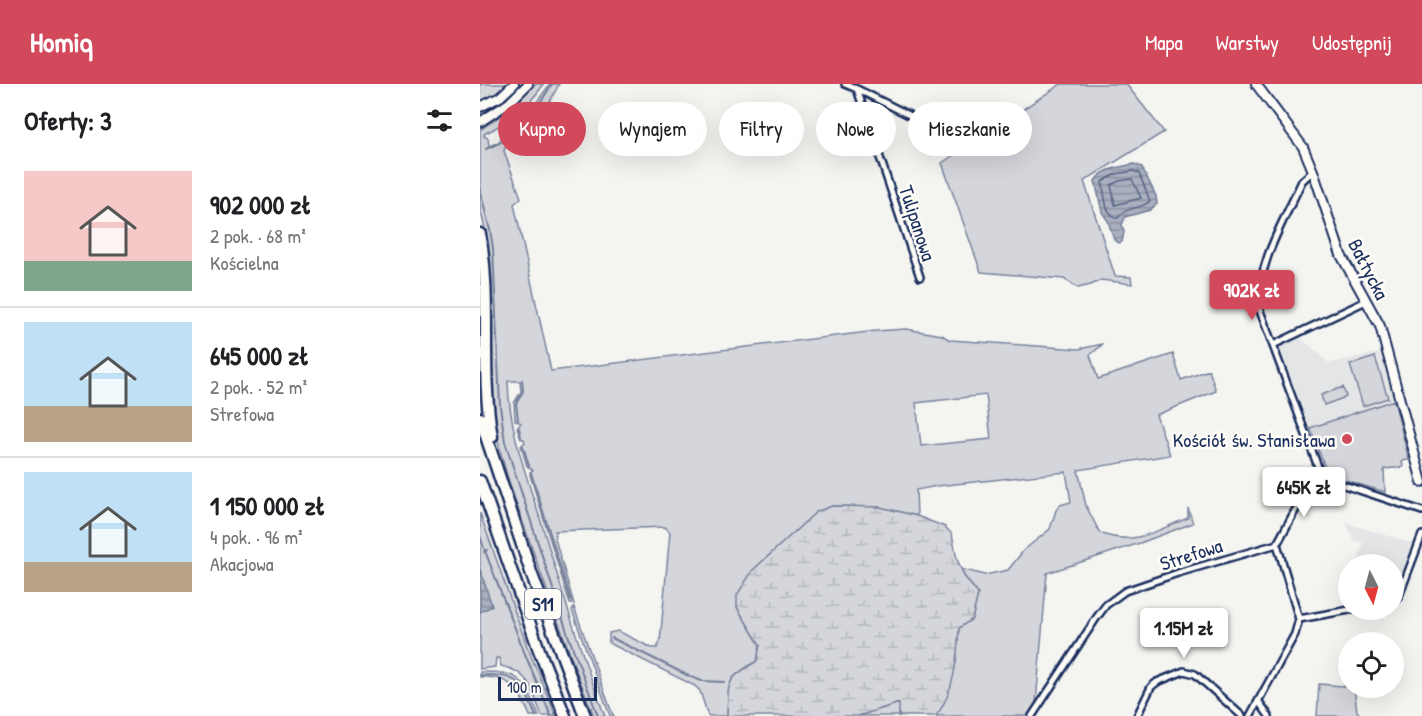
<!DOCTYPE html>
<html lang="pl">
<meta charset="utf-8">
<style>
:root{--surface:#fff;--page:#f6f6f6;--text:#202124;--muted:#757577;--line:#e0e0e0;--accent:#d1495b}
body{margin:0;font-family:"Patrick Hand",sans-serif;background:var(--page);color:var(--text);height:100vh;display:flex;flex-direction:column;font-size:22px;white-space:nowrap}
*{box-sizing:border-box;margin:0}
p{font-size:20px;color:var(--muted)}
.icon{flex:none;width:33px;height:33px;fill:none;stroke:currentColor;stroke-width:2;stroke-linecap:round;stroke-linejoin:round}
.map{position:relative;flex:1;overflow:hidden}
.details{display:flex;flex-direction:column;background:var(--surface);width:480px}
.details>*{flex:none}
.top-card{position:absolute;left:18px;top:18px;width:570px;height:54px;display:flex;gap:12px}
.needle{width:39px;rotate:174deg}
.fabs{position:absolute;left:858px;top:470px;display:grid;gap:12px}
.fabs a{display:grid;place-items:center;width:66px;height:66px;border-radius:50%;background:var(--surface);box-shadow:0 6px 24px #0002;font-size:30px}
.scale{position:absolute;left:18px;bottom:15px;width:99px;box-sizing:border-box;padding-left:6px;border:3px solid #1b2f5e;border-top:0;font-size:16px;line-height:21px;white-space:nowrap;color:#1b2f5e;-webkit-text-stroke:4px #fdfcf7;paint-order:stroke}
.price{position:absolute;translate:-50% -51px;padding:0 14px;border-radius:6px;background:#fff;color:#222;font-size:20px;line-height:39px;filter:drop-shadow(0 2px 3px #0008)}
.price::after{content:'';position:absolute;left:50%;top:36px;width:18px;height:14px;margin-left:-9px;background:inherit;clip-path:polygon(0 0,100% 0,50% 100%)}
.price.on{background:var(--accent);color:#fff}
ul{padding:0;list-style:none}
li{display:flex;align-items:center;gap:18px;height:150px;padding:0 24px}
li+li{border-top:2px solid var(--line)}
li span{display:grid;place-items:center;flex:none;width:168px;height:120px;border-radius:0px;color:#555}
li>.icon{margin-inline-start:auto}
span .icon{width:72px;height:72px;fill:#fffc;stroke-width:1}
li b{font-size:26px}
h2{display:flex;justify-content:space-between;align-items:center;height:72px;padding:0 24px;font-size:26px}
.tag{padding:0 21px;border-radius:27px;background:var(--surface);box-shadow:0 6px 24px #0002;font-size:21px;line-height:54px}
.tag.on{background:var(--accent);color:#fff}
header{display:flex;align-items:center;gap:36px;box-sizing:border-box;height:84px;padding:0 30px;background:var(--accent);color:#fff}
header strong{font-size:28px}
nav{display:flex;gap:33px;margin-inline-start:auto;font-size:21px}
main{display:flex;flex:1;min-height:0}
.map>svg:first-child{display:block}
.built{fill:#e4e5e6}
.green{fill:#d4d6db;stroke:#78829c;stroke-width:1.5;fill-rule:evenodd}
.wetland{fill:url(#wetland-marsh);stroke:#78829c;stroke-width:1.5}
.water{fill:url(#water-rules);stroke:#717c98;stroke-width:1.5}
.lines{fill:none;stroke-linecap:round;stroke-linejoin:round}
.shore{stroke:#546385;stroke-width:1.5}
.stream{stroke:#717c98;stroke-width:2}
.street-casing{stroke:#1b2f5e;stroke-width:10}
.secondary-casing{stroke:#1b2f5e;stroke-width:12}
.highway-casing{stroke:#1b2f5e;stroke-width:15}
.street{stroke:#fdfcf7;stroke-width:5}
.secondary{stroke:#fdfcf7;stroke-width:8}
.highway{stroke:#fdfcf7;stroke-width:10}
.poi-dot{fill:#d1495b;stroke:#fdfcf7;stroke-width:2}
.labels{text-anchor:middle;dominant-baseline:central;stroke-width:5;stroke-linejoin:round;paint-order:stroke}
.shield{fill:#fdfcf7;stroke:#5f6c8c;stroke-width:1.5}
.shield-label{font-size:18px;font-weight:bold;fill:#1b2f5e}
.street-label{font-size:20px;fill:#1b2f5e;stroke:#fdfcf7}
.poi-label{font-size:20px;fill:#1b2f5e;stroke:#fdfcf7;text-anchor:end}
</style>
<header>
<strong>Homiq</strong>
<nav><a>Mapa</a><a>Warstwy</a><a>Udostępnij</a></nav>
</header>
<main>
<section class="details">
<h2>Oferty: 3<svg class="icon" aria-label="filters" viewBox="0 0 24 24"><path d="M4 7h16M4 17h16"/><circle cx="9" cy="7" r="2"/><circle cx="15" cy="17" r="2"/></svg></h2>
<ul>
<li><span style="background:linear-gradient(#f6c9c9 75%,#7fa58c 0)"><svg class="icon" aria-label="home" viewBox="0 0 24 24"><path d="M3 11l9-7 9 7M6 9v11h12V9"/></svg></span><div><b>902 000 zł</b><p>2 pok. · 68 m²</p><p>Kościelna</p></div></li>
<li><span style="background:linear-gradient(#bfe0f5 70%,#b9a48a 0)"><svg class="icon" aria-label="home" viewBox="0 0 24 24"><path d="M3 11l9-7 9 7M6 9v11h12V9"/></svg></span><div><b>645 000 zł</b><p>2 pok. · 52 m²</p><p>Strefowa</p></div></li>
<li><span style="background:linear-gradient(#bfe0f5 75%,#b9a48a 0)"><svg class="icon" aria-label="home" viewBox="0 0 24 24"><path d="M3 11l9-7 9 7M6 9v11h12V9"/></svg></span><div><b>1 150 000 zł</b><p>4 pok. · 96 m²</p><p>Akacjowa</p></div></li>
</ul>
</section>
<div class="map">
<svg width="942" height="632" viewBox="0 0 942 632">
<defs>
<pattern id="wetland-marsh" width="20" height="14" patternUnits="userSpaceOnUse" patternTransform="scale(1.5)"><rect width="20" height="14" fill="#d4d6db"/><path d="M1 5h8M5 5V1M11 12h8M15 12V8" fill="none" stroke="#b5b8be"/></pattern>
<pattern id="water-rules" width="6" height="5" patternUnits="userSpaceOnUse" patternTransform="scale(1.5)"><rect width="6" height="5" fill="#aab0bf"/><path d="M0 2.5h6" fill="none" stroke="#8a909e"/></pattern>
</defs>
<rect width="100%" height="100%" fill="#f4f4f1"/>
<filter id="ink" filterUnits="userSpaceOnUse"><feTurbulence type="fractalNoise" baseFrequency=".0167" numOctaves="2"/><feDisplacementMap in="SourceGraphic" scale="12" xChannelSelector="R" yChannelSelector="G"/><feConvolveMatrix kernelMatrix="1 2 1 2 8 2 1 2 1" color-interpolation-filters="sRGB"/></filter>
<g filter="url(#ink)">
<path class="built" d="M819 252 849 279 902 268 914 316 830 344 799 262Z
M866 439 935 460 924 491H914V480H877L883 459 874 456Z"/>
<path class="green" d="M0 0H29L14 12 0 19Z
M39 0H43L28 16 0 33V27L20 18Z
M55 0H64C49 22 27 39 4 50V52L8 54 9 62 19 58 28 42 54 22 70 0H79L67 23 49 37 31 47 24 67 41 114 34 120 71 287 396 247 426 245 462 251 470 256 599 265 623 260 610 271 618 295 693 270 701 296 729 286 736 307 676 331 690 371 598 386 606 422 620 449C655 463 676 446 708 434V424L713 439 660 459 567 489 556 619 548 632H456L476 579 479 544 492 535 498 510 484 492 481 485 505 491 528 486 544 466 570 445 576 426 580 421 591 418 586 388 457 402 436 406 437 432 400 423 352 422 337 428 272 487 257 523 280 561 277 577C245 596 249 596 247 632H228L220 607 215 602 129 559V549L138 547 172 564H177L180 558 190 448 185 443 75 447V455L94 520H90L50 391V388L53 386 47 382 41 362 45 358 44 355H41L37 344 41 339 35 336 34 319 41 308 40 297H28C29 348 48 396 63 444 82 507 101 570 125 632H114C92 578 73 523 53 467 37 421 19 375 12 326L7 166 6 149 0 124V46L32 24ZM506 311 511 355 441 362 436 319Z
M581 0H646L684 48 604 97 635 192 651 193 652 200 621 196 611 201 598 204 584 195 501 188 462 79Z
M895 273 908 314 883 322 870 281Z
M863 303 866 313 844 321 841 311Z
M914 316 929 376 922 377 923 383 904 385 905 408 848 391 830 344Z
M0 429 47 562 76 632H62C51 606 52 589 21 582L19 574H16L15 583 0 585Z
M94 523 132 629 134 632H130L92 526Z
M0 588C41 587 44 596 59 632H50C39 606 32 592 0 593Z
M839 600 874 603 877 627 881 632H837Z
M420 619 419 632H378Z"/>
<path class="wetland" d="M352 422 400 423 437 432 465 443 472 450 477 475 484 492 498 510 492 535 479 544C477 573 475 608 456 632H419V619L378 632H247C249 596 245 596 277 577L280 561 257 523V511L273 486 336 428Z"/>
<path class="water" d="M654 80 662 83 676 112 677 120 670 126 645 133 642 141 644 148 642 158 639 159 634 156 628 137 622 128 615 97C623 84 641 83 654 80Z
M0 485 12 522 0 528Z"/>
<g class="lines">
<path class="shore" d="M653 87 659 89 670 117C661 126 645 122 638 134H635L627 125 622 98 636 90Z
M652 95 661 114 635 121 631 101 639 97Z"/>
<path class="stream" d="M6 65 23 57 29 43 60 19 72 0
M0 106 10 146 13 164 20 322 25 358 88 551 118 632
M38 336 36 320 43 307 42 296
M39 344 41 353
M43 362 49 382
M51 389 91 517
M0 452 5 467 7 466
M4 468 5 467 45 570 71 632
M132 554 211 593 222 597 244 598
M0 591C40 591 41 597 56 632"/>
<defs>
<path id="street" d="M365 0 377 5 440 193
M377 5 433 33
M833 87 822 97C804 137 777 179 779 224L844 399
M793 261 886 217
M797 460 816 425 831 407 844 399 851 398 867 402 942 427
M914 518 919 512 942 451
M819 535 875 525
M779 618 789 632
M552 632 617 533 626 521 645 507 698 489 797 460
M657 632 671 603 677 598 704 587 715 590 762 632
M770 632 815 550 819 535 797 460"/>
<path id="secondary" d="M776 0 823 63 833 87 861 171 900 242 942 398
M0 23 20 13 34 0
M0 38 29 19 48 0"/>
<path id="highway" d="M0 150C12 217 0 286 12 353
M0 334 52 491 105 632
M0 397 59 566 85 632"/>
</defs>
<use href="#street" class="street-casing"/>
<use href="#secondary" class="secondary-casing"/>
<use href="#highway" class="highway-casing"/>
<use href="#street" class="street"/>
<use href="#secondary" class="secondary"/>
<use href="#highway" class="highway"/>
</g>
</g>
<circle class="poi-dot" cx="867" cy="355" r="6"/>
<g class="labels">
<rect class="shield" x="45" y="505" width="36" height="30" rx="4.5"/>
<g class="shield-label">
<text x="63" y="520">S11</text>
</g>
<g class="street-label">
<text transform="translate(438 139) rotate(72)">Tulipanowa</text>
<text transform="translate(889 185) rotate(63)">Bałtycka</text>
<text transform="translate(711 470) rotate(-18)">Strefowa</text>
</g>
<g class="poi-label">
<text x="855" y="355">Kościół św. Stanisława</text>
</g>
</g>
</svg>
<div class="fabs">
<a><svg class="needle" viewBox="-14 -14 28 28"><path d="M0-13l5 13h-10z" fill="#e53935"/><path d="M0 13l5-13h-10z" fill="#757577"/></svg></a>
<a><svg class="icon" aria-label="locate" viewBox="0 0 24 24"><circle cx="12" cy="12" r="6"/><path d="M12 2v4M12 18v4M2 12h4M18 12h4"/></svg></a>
</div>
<div class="scale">100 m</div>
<b class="price on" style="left:772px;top:237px">902K zł</b>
<b class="price" style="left:824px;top:434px">645K zł</b>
<b class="price" style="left:704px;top:575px">1.15M zł</b>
<div class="top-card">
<a class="tag on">Kupno</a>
<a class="tag">Wynajem</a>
<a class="tag">Filtry</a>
<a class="tag">Nowe</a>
<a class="tag">Mieszkanie</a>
</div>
</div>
</main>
